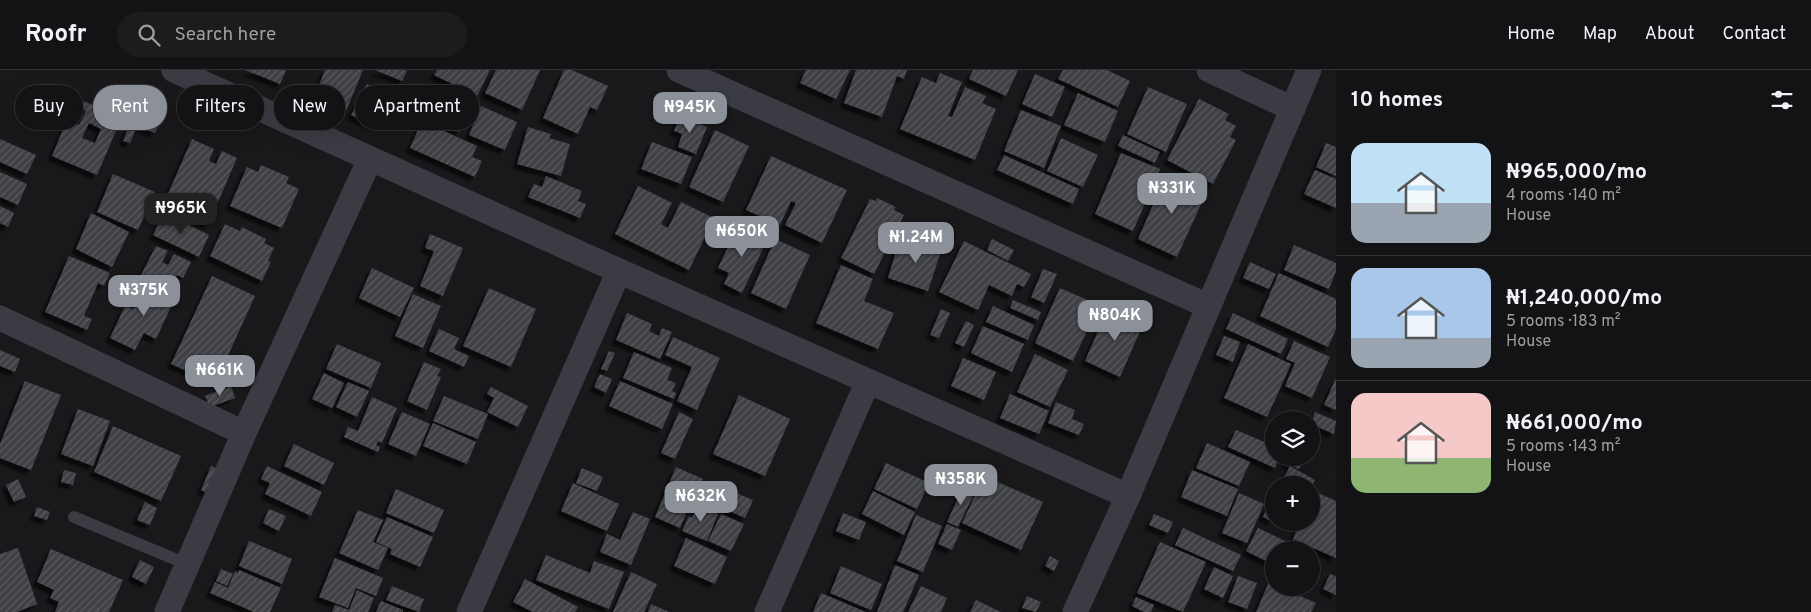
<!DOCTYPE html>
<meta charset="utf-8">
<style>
:root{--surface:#131315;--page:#1c1c1e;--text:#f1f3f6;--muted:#9d9ea0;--line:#323234;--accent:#8c9099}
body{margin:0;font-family:Overpass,sans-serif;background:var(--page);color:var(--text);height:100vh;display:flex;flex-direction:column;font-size:19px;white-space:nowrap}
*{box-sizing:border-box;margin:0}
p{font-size:16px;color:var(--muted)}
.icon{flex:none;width:28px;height:28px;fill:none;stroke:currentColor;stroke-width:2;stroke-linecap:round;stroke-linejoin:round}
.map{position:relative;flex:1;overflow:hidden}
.details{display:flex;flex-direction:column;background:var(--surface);width:475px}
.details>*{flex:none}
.hud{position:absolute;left:15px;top:15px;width:475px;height:45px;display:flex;gap:10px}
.fabs{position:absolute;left:1265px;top:341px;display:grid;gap:10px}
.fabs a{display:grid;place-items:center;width:55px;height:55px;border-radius:50%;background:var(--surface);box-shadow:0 5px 20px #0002,0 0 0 1px var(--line);font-size:25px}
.price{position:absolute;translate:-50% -42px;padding:0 11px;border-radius:10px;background:var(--accent);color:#fff;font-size:16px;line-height:32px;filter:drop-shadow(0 1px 2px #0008)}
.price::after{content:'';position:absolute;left:50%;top:30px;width:15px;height:11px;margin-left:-8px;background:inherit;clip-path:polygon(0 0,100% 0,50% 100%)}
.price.current{background:#222;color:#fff}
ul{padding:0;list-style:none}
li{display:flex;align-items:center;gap:15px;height:125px;padding:0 15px}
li+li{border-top:1px solid var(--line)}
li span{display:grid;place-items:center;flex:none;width:140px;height:100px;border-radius:15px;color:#555}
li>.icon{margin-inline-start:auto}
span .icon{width:60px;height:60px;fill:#fffc;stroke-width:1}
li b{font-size:21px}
h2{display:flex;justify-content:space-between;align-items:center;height:60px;padding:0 15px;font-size:21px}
.chip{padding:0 18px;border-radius:22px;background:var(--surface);box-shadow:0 5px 20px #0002,0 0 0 1px var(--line);font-size:18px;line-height:45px}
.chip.current{background:var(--accent);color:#fff}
header{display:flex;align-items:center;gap:30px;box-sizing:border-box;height:70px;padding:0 25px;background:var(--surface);border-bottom:1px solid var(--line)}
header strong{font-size:24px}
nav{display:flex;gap:28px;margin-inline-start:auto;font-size:18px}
.search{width:350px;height:45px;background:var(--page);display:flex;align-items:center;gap:12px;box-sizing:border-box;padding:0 18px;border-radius:28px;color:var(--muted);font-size:19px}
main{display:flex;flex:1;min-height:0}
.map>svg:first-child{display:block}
.building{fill:url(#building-hatch);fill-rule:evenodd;filter:url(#shadow)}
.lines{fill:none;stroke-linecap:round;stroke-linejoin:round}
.lane{stroke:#3b3c43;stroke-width:12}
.street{stroke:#3b3c43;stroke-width:25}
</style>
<header>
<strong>Roofr</strong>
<div class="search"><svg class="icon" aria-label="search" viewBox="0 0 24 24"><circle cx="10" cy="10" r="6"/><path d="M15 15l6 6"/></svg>Search here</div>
<nav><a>Home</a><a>Map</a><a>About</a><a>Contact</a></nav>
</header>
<main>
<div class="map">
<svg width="1336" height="542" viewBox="0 0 1336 542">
<defs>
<pattern id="building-hatch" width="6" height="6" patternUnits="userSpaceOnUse" patternTransform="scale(1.25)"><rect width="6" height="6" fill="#404146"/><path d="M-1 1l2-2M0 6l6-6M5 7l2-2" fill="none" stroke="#595a5f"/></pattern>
<filter id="shadow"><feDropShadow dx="-4.5" dy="4.5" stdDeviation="1" flood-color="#0009"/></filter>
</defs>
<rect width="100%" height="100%" fill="#19191c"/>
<path class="building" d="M245 0H283L286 1 280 14Z
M325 0H363L346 41 314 28Z
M375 0H404L407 1 402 11Z
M437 0H490L477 26 434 5Z
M496 0H540L522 40 485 23Z
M564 0H572L608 16 597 40 590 37 578 64 543 48Z
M806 0H850L836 29 800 13Z
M856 0H907L904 9 897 6 882 47 844 33Z
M973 0H1018L1006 26 969 9Z
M1063 0H1107L1130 11 1118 37 1058 9Z
M940 3 962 12 948 46 952 47 965 17 986 26 982 33 996 39 975 90 900 59 922 7 936 13Z
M1035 4 1065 17 1052 47 1022 34Z
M367 14 381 21 372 39 381 44 375 57 351 45Z
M380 30a16 16 0 1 1 32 0a16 16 0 1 1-32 0Z
M1148 17 1187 34 1166 82 1127 64Z
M433 19 471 34 459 62 416 44 424 25 430 27Z
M123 23 136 27 131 42 118 37Z
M1078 23 1118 41 1105 72 1064 55Z
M76 28 122 47 97 105 52 86ZM77 37 86 41 79 55 70 51ZM89 53 101 59 95 73 82 68Z
M1199 29 1229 44 1225 50 1236 56 1230 67 1236 70 1213 114 1167 90Z
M139 31 165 41 155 63 137 56 130 73 123 71Z
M481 36 517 52 505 80 469 65Z
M1021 40 1061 56 1044 98 1004 81Z
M680 46 707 57 696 84 678 77 682 64 674 61Z
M422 51 477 76 472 87 482 91 475 107 410 78Z
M528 57 551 64 549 68 570 74 561 106 517 94Z
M715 60 749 76 723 132 689 117Z
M1123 65 1160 82 1155 93 1118 76Z
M1061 68 1098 85 1083 117 1047 101Z
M0 69 36 85 27 104 0 92Z
M192 69 214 79 209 91 216 94 222 81 237 88 208 155 163 135Z
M652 72 692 87 681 114 641 99Z
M1326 73 1336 77V106L1316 97Z
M1121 83 1160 99 1133 161 1095 144Z
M1004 85 1079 119 1073 134 997 100Z
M771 86 847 120 822 173 785 155 796 133 791 131 780 155 746 140Z
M261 95 289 107 286 113 299 119 282 158 230 136 247 97 258 102Z
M1315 100 1336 109V138L1304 124Z
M0 102 27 114 18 135 0 127Z
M1167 103 1207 121 1177 187 1138 169Z
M113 104 155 122 138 160 97 142Z
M546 106 582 121 578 131 586 134 580 148 528 127 534 114 542 117Z
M638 116 672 133 661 154 668 158 681 132 714 148 689 200 615 164Z
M877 128 896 137 894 140 904 145 874 204 841 188 870 129 876 131Z
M0 136 14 143 8 157 0 153Z
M91 143 129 162 112 197 76 179Z
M164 143 209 165 199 187 153 165Z
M225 154 240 161 242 157 266 169 264 173 274 178 268 191 271 192 262 211 210 186Z
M738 156 767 170 742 223 724 214 729 203 718 198Z
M430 164 463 178 443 226 420 216 434 181 425 178Z
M912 168 942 178 928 221 888 208 897 178 907 181Z
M775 169 810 185 786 239 751 223Z
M992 169 1014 180 1008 191 987 180Z
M964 171 1031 204 1024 217 1017 214 1012 226 989 215 978 240 939 222Z
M1294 175 1336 193V201L1329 219 1284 200Z
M156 176 168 181 162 192 168 195 174 184 191 192 183 208 177 205 169 219 141 205Z
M69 186 110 203 104 216 98 213 84 246 92 249 87 260 45 242Z
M1250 192 1276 204 1269 219 1243 208Z
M841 195 873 209 864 231 894 243 878 279 816 253Z
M372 198 414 218 400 247 359 228Z
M1043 199 1057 204 1044 233 1031 227Z
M1279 203 1336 229V259L1328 277 1260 246Z
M212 206 255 226 215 314 171 294Z
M146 212 176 226 156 269 144 263 135 280 110 268 125 236 133 239Z
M489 218 536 239 511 297 463 276Z
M1060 218 1099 235 1073 291 1035 273Z
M413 224 441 236 423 278 395 266Z
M1013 230 1041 242 1038 250 1010 238Z
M993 236 1034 255 1028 270 986 252Z
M1109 236 1144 252 1120 307 1085 291Z
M941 239 950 243 939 268 930 265Z
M627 243 652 254 649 261 659 266 662 258 672 262 660 289 616 270Z
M1233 243 1288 269 1281 284 1226 259Z
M966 251 974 255 964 277 955 273Z
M983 256 1024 274 1012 302 971 283Z
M439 259 459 268 454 279 469 286 464 297 429 281Z
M1224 266 1240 272 1233 292 1216 285Z
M673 267 720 288 697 340 677 331 692 297 665 285Z
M1294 271 1330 287 1312 328 1285 316 1295 293 1286 289Z
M337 274 381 293 371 318 326 299Z
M1248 274 1291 294 1267 347 1224 328Z
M0 280 20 289 15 302 0 296Z
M609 281 615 283 607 301 601 299Z
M634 282 672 298 667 310 676 313 672 321 676 323 674 329 623 308Z
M1035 284 1068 300 1050 337 1017 322Z
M963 288 996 302 984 330 951 316Z
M424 292 441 299 437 306 441 307 427 340 407 331Z
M324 303 344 313 332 338 312 329Z
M600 304 612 309 606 323 594 317Z
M1336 308V340L1324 335Z
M25 311 61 325 31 400 0 388V374Z
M620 311 673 334 662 359 609 336Z
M348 312 369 321 357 347 336 337Z
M231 316 235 328 210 337 205 326Z
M491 317 528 336 518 357 487 342 494 328 487 324Z
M1010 324 1049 341 1039 364 1000 348Z
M739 325 790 349 765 406 713 384Z
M444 326 488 344 478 369 433 351Z
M372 327 397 338 382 373 378 371 376 375 380 377 378 382 344 367 348 357 358 361Z
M1056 332 1075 340 1072 349 1084 354 1079 365 1048 353Z
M78 339 110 351 93 396 61 384Z
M402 342 430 354 416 386 388 374Z
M679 342 693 349 675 389 661 383Z
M1315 342 1336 351 1334 364 1311 354Z
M433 353 476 372 467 394 423 376Z
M113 356 181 386 161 431 94 402Z
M1236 360 1274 376V388H1279L1275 398 1228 377Z
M1207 373 1250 392 1239 416 1196 398Z
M294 374 334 393 324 415 284 396Z
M1288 388H1304L1299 399 1285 393Z
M886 393 929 413 917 439 874 419Z
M211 396 222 400 211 425 201 420Z
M267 396 322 422 311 446 265 424 270 413 261 409Z
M1290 396 1315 410 1312 415H1280Z
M676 397 703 409 695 428 693 427 680 458 655 447Z
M582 398 603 407 597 421 576 413Z
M64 400 76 403 73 415 61 412Z
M1192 400 1238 419 1227 446 1181 427Z
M984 406 1043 432 1021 480 962 453Z
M18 409 26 427 14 432 6 415Z
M573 413 619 434 607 461 561 441Z
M964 415 976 420 958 457 947 452Z
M719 416 753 430 745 448 711 433Z
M396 419 444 440 434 463 386 443Z
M873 421 915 442 904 465 862 444Z
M1314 421 1336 431V488L1293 469 1300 452H1311V426Z
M1239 423 1264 434 1247 473 1222 463Z
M145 432 157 438 150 455 137 450Z
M697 435 718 444 707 471 682 461 689 446 692 448Z
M1268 436 1274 438 1273 452 1263 447Z
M37 437 50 442 47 450 34 446Z
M269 439 286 446 279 461 263 453Z
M358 440 383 450 373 472 388 478 378 500 339 483Z
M633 442 650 449 631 495 600 482 607 464 620 470Z
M843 443 866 452 859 470 836 461Z
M721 444 744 454 731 481 708 471Z
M1154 444 1173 452 1168 463 1149 455Z
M916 445 942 456 923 502 897 491Z
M387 447 433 467 420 497 390 484 392 479 376 472Z
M947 454 961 460 952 480 938 474Z
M1183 458 1241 485 1233 501 1175 475Z
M1258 458 1304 480H1274V495L1246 481Z
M686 468 727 487 715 514 674 496Z
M249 471 292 489 282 514 239 496Z
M1160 472 1206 492 1183 542 1137 523Z
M18 478 37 534 17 542H0V484Z
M51 479 123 510 109 542H55L59 532 50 528 54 520 37 512Z
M546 485 590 503 594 491 624 502 609 539 536 510Z
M1050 486 1059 491 1054 501 1045 496Z
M335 488 383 508 376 526 356 518 348 538 319 527Z
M140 490 154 497 146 514 132 507Z
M895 495 919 505 903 542H877Z
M841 496 882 514 871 540 830 523Z
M1214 497 1233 506 1223 528 1204 519Z
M221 499 233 504 227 516 216 511Z
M239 500 281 518 270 542H254L210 523 215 512 228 518 235 501 238 503Z
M631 502 657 514 644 542H613Z
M1330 504 1336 506V525L1323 519Z
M1238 506 1257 513 1247 539 1228 532Z
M525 509 578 537 575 542H533L513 532Z
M1269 512 1274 514V518H1282L1316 533 1311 542H1256Z
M392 516 424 529 419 542 386 530Z
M921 516 947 528 941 542H908Z
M357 520 374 528 368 542H332L335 535 349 540Z
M821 523 866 542H813Z
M1027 526 1041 532 1036 542 1022 538Z
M1136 527 1154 535 1151 542H1144L1132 536Z
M976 530 1001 542H970Z
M381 531 403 540V542H376Z
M651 534 669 542H648Z"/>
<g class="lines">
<path class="lane" d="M74 447 189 495"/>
<path class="street" d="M174 0 619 201 1128 426
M679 0 1208 236
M1209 0 1293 39
M0 248 244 363
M167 542 244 363 370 89
M469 542 619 201
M767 542 868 311
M1075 542 1128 426 1309 0"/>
</g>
</svg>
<div class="fabs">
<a><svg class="icon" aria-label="layers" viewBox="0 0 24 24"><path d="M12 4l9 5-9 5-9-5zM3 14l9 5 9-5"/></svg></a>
<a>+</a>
<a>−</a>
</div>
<b class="price" style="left:690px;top:64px">₦945K</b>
<b class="price" style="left:1172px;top:145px">₦331K</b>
<b class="price current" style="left:181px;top:165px">₦965K</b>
<b class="price" style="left:742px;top:188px">₦650K</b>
<b class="price" style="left:916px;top:194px">₦1.24M</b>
<b class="price" style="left:144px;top:247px">₦375K</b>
<b class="price" style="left:1115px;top:272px">₦804K</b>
<b class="price" style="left:220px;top:327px">₦661K</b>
<b class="price" style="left:961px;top:436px">₦358K</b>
<b class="price" style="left:701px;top:453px">₦632K</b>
<div class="hud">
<a class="chip">Buy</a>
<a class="chip current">Rent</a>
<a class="chip">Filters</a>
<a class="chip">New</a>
<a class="chip">Apartment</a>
</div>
</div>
<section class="details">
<h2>10 homes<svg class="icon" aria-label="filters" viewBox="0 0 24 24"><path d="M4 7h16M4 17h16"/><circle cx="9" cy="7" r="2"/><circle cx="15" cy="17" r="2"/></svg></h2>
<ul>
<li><span style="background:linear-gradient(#bfe0f5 60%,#9aa5b1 0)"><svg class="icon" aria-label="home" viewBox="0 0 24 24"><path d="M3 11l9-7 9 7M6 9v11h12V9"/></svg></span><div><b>₦965,000/mo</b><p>4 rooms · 140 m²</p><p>House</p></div></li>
<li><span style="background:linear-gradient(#a9c7e8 70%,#9aa5b1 0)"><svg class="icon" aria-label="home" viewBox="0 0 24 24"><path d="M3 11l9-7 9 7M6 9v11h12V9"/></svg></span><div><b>₦1,240,000/mo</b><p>5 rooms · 183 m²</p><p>House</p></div></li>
<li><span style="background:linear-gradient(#f6c9c9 65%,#8fb573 0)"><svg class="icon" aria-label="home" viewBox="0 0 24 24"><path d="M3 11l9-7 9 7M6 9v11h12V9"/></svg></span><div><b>₦661,000/mo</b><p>5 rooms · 143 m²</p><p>House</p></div></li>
</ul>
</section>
</main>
